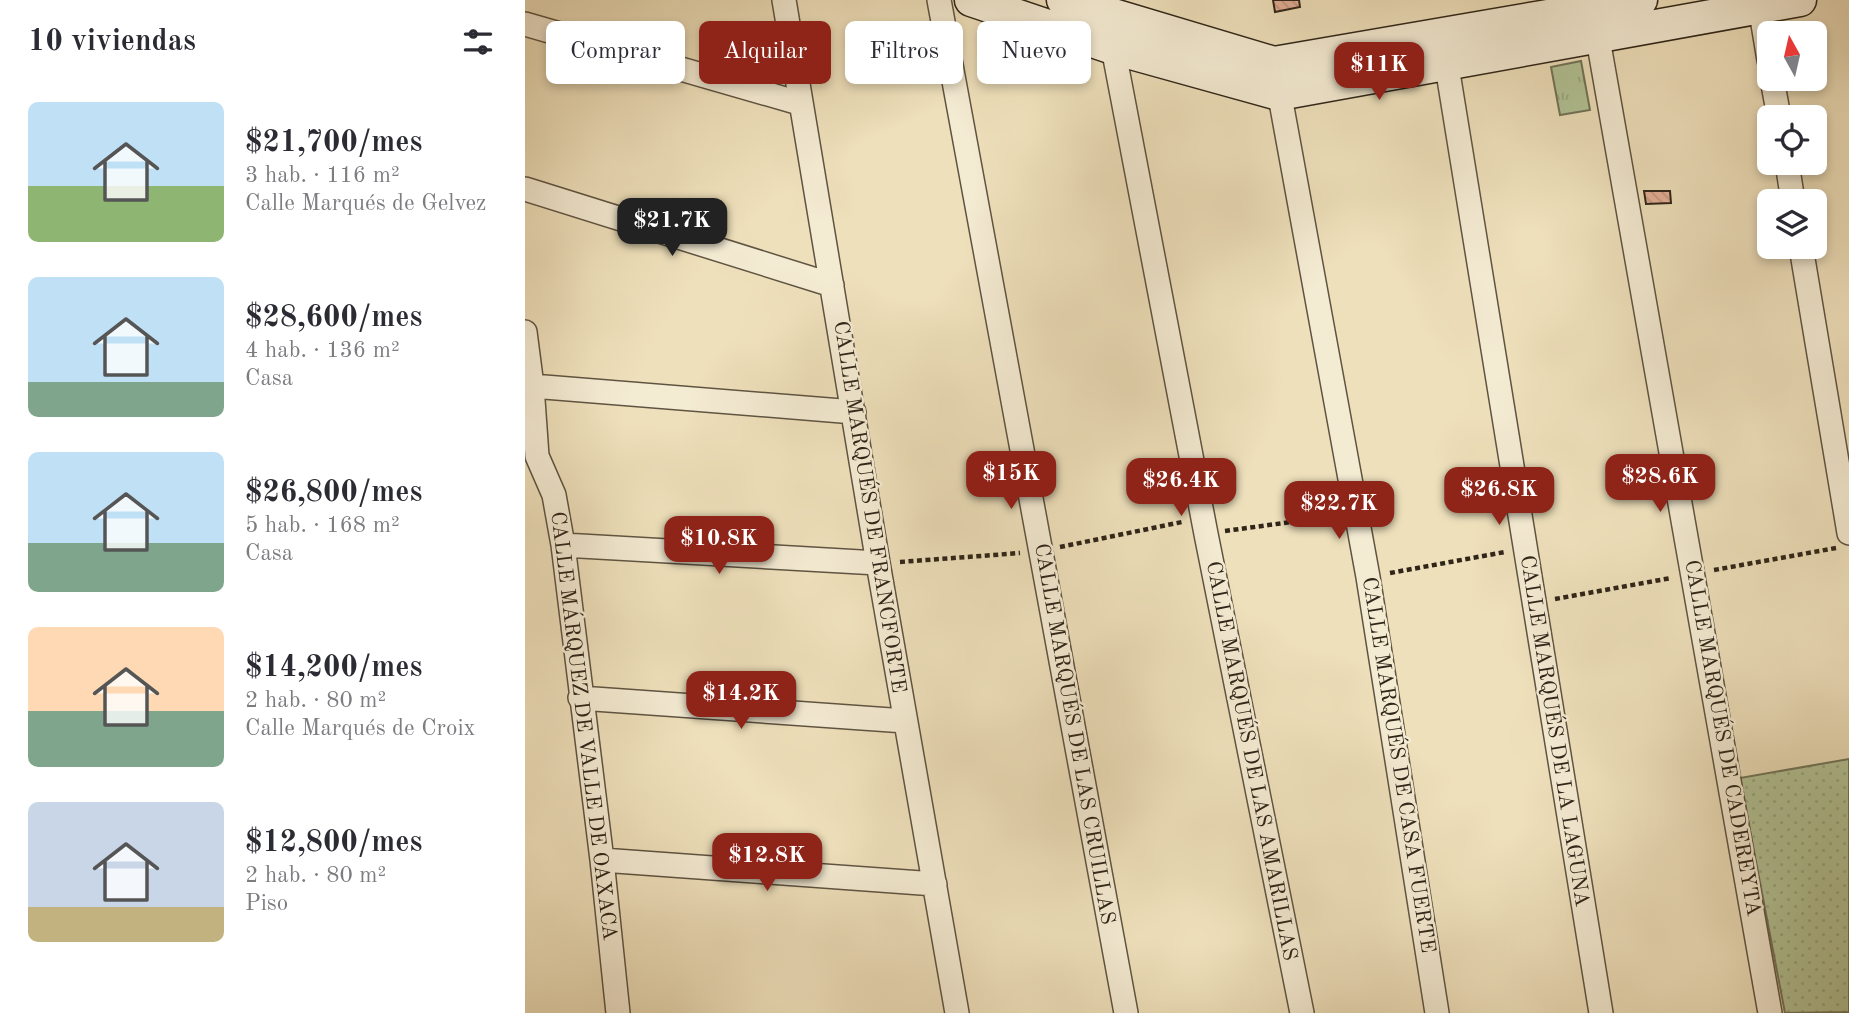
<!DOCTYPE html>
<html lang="es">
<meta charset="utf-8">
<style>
:root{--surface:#fff;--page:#f2f2f3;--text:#2b2b33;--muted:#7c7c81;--accent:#8f2418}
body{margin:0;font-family:"Old Standard TT",serif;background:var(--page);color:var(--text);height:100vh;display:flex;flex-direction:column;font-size:26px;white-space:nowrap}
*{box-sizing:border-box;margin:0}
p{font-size:23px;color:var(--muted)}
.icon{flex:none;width:38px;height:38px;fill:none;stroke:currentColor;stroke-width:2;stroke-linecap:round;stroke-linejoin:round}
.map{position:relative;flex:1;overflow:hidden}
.panel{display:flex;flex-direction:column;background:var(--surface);width:525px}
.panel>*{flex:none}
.hud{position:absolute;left:21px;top:21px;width:665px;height:63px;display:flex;gap:14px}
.needle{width:46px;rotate:352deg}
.buttons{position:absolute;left:1232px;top:21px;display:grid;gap:14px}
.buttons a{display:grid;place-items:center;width:70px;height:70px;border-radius:10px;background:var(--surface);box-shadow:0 4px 10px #0003;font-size:35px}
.price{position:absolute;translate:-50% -60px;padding:0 16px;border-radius:14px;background:var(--accent);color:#fff;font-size:23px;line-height:46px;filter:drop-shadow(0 2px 4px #0008)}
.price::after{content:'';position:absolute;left:50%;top:42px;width:21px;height:16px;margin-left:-10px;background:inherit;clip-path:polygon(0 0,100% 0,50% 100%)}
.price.selected{background:#222;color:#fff}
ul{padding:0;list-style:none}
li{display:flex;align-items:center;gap:21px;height:175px;padding:0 28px}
li span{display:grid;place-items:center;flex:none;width:196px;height:140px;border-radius:10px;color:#555}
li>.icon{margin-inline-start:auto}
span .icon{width:84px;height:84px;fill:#fffc;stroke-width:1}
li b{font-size:30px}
h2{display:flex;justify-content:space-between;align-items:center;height:84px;padding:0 28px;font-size:30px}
.pill{padding:0 24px;border-radius:10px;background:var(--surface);box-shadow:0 4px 10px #0003;font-size:24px;line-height:63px}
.pill.selected{background:var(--accent);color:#fff}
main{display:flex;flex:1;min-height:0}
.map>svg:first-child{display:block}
.grass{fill:url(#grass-tufts);stroke:#707458;stroke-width:2}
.park{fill:url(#park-dots);stroke:#707458;stroke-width:2}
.building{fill:url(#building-back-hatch);stroke:#2f2519;stroke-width:2}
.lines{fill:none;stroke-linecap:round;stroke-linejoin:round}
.street-casing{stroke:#5f5442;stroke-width:26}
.secondary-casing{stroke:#2f2519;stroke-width:35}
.path{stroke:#2f2519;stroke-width:4.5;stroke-dasharray:5 3.5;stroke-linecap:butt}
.street{stroke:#f4ebd3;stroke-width:23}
.secondary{stroke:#f4ebd3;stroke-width:32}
.labels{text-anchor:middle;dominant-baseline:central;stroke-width:5;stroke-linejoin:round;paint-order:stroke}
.street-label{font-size:21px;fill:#2f2519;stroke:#f4ebd3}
</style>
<main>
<section class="panel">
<h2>10 viviendas<svg class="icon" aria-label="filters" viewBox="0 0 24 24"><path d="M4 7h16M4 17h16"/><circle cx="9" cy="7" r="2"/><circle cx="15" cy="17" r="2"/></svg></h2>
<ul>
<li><span style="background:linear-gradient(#bfe0f5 60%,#8fb573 0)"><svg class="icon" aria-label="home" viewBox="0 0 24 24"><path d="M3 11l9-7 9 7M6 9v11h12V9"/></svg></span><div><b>$21,700/mes</b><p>3 hab. · 116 m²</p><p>Calle Marqués de Gelvez</p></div></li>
<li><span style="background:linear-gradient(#bfe0f5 75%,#7fa58c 0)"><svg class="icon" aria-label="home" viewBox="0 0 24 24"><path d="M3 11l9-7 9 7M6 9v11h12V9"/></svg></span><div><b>$28,600/mes</b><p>4 hab. · 136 m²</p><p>Casa</p></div></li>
<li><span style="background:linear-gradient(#bfe0f5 65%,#7fa58c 0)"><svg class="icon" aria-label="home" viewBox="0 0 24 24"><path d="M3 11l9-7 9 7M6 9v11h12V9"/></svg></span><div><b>$26,800/mes</b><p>5 hab. · 168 m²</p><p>Casa</p></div></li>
<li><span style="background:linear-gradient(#ffd9b3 60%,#7fa58c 0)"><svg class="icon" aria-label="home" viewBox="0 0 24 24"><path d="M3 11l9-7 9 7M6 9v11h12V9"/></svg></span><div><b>$14,200/mes</b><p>2 hab. · 80 m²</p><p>Calle Marqués de Croix</p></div></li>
<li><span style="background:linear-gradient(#c9d6e8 75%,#c2b280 0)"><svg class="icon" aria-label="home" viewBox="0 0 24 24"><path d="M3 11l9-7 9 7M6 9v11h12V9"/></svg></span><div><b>$12,800/mes</b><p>2 hab. · 80 m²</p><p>Piso</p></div></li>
</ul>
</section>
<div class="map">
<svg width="1324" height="1013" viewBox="0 0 1324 1013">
<defs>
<pattern id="grass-tufts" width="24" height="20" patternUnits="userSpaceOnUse" patternTransform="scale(1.75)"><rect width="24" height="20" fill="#b2c396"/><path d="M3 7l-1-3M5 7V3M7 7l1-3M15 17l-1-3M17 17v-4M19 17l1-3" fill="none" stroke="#99a781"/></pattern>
<pattern id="park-dots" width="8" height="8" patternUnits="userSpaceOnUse" patternTransform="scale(1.75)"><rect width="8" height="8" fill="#b2c396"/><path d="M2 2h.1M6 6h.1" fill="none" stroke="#99a781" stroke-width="1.8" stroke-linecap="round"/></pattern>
<pattern id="building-back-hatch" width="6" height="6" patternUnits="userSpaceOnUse" patternTransform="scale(1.75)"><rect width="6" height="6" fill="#e3af97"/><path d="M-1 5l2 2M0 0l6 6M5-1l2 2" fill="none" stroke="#c39682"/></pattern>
</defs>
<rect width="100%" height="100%" fill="#eee0bb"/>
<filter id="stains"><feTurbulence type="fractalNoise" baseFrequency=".00286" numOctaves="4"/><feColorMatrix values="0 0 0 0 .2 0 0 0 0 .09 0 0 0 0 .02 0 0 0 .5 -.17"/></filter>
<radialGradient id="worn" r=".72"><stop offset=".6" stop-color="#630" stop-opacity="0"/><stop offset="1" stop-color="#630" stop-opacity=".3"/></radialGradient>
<path class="grass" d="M1056 61 1065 110 1035 115 1026 67Z"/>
<path class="park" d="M1324 759V1012L1260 1013 1215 778Z"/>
<path class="building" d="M748 0H774L775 7 750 12Z
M1119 191H1145L1146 203 1121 204Z"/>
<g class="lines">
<defs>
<path id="street" d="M259 0 353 563 432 1013
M414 0 601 1013
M1234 0 1244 60
M1070 22 1245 1013
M0 24 274 103
M586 37 681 534 777 1013
M919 48 1076 1013
M1247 79 1254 117
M752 80 843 577 912 1013
M1262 163 1268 201
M0 189 307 285
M1276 247 1324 533
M0 332 7 386 12 456 29 495 38 545 77 860 93 1013
M7 386 329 412
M38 545 353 563
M55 698 380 721
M77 860 410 884"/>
<path id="secondary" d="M446 0 588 48 754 94 1275 0
M538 0 749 63 1116 0"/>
</defs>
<use href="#street" class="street-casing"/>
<use href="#secondary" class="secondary-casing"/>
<path class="path" d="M700 531 810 516
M535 547 657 522
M375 562 495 553
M1189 570 1311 548
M865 573 980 552
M1030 599 1146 578"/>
<use href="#street" class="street"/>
<use href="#secondary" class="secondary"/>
</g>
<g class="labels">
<g class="street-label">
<text transform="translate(344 507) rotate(81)">CALLE MARQUÉS DE FRANCFORTE</text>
<text transform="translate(58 726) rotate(83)">CALLE MÁRQUEZ DE VALLE DE OAXACA</text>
<text transform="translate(1029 731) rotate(81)">CALLE MARQUÉS DE LA LAGUNA</text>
<text transform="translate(549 734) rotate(80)">CALLE MARQUÉS DE LAS CRUILLAS</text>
<text transform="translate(1197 738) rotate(80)">CALLE MARQUÉS DE CADEREYTA</text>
<text transform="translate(726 761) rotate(79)">CALLE MARQUÉS DE LAS AMARILLAS</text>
<text transform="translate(873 765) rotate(81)">CALLE MARQUÉS DE CASA FUERTE</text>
</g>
</g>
<rect width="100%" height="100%" filter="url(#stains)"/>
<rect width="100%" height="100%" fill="url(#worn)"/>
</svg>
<div class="buttons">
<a><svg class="needle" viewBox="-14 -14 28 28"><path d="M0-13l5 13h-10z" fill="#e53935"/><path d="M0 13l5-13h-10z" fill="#7c7c81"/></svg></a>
<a><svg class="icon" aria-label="locate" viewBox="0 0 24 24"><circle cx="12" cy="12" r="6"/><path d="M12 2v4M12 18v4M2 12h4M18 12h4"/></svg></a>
<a><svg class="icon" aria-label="layers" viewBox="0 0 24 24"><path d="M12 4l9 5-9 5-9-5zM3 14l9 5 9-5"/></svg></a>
</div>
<b class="price" style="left:854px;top:102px">$11K</b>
<b class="price selected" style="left:147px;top:258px">$21.7K</b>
<b class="price" style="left:486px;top:511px">$15K</b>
<b class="price" style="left:1135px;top:514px">$28.6K</b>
<b class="price" style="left:656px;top:518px">$26.4K</b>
<b class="price" style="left:974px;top:527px">$26.8K</b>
<b class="price" style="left:814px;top:541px">$22.7K</b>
<b class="price" style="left:194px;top:576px">$10.8K</b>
<b class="price" style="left:216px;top:731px">$14.2K</b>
<b class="price" style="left:242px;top:893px">$12.8K</b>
<div class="hud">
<a class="pill">Comprar</a>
<a class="pill selected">Alquilar</a>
<a class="pill">Filtros</a>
<a class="pill">Nuevo</a>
</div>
</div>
</main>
